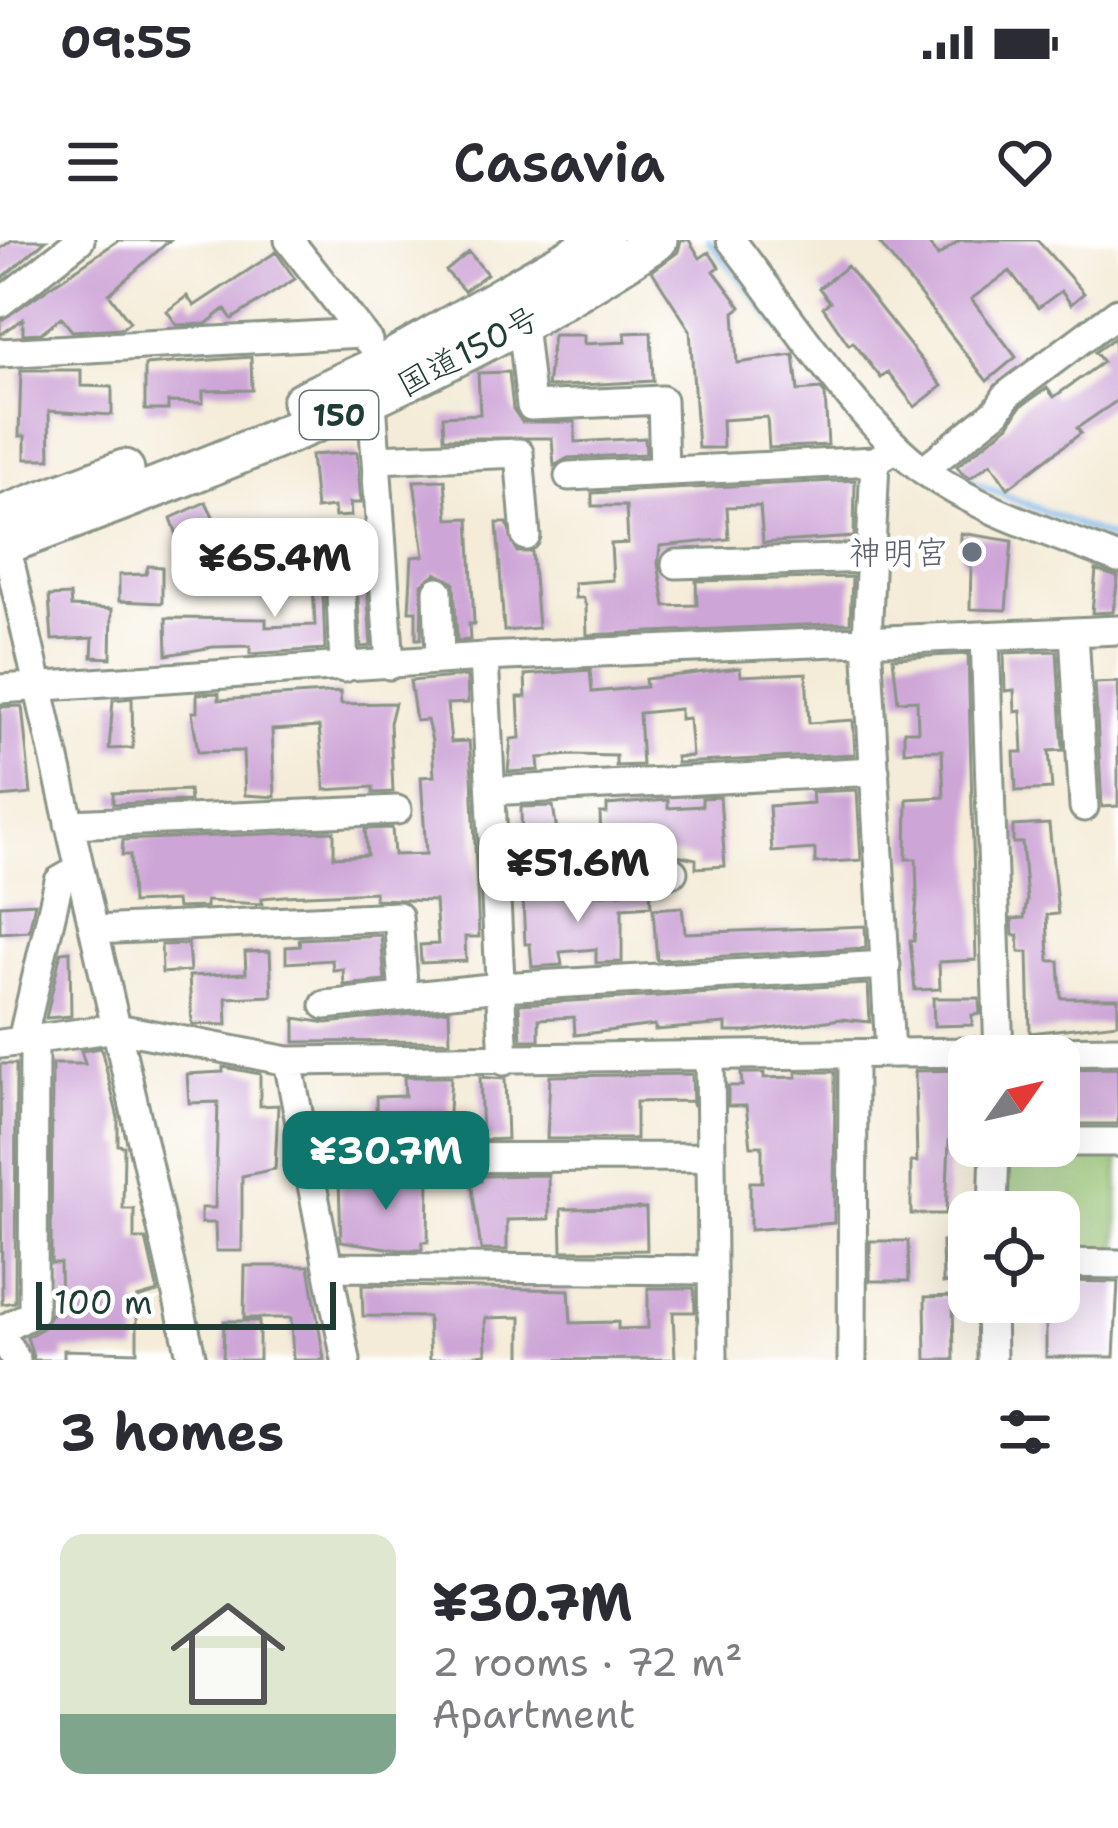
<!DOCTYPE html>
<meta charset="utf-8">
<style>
:root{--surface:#fff;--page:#f2f2f3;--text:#2b2b33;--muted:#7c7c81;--accent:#0f766e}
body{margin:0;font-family:"Shantell Sans","Klee One",sans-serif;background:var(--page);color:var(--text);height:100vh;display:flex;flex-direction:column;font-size:45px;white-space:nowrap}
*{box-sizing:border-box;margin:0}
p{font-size:39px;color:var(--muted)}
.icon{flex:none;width:66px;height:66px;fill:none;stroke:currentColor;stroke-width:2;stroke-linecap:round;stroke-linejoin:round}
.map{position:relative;height:1120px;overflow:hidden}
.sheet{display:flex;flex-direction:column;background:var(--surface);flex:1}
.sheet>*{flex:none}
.needle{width:78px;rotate:56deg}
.tools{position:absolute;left:948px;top:795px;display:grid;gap:24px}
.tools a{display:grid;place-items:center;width:132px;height:132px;border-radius:24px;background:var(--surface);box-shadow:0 12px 48px #0002;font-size:60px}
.scale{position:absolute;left:36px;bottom:30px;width:300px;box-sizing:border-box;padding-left:12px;border:6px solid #1f3d34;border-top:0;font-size:33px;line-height:42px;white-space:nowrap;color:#1f3d34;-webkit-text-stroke:9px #fff;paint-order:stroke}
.price{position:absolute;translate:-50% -102px;padding:0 27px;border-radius:24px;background:#fff;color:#222;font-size:39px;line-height:78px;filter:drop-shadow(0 3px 6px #0008)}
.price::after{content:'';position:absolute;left:50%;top:72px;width:36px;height:27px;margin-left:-18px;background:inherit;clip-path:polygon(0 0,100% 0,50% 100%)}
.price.current{background:var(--accent);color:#fff}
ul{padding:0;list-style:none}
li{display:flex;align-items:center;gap:36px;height:300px;padding:0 60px}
li span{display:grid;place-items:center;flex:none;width:336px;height:240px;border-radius:24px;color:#555}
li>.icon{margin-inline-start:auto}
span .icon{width:144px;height:144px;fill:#fffc;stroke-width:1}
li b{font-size:51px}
h2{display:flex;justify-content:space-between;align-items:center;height:144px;padding:0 60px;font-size:51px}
.status{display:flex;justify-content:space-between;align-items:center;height:84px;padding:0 60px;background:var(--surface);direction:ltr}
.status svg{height:33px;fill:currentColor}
header{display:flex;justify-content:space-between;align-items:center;height:156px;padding:0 60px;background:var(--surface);font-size:54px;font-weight:600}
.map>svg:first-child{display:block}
.green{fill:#95c371;stroke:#5a8052;stroke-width:3}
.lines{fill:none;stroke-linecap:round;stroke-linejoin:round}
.stream{stroke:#7abaee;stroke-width:6}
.building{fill:#cda5d7}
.minor-casing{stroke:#8a9486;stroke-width:33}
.highway-casing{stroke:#8a9486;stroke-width:45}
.minor{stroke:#fff;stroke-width:27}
.highway{stroke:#fff;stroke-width:39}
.worship-dot{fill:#6b7280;stroke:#fff;stroke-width:4.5}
.labels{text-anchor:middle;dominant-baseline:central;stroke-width:9;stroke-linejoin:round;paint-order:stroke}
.shield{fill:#fff;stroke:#627771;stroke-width:3}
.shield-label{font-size:30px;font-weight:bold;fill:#1f3d34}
.street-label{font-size:33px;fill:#1f3d34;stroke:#fff}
.worship-label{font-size:33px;fill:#5b616d;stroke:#fff;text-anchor:end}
</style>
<div class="status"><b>09:55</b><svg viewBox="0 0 49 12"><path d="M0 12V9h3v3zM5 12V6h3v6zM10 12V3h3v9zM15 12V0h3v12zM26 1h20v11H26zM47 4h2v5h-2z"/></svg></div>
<header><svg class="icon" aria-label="menu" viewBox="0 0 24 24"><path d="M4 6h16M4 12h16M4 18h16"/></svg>Casavia<svg class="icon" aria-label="heart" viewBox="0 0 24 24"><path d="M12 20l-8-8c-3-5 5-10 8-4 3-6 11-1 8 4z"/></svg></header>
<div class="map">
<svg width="1118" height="1120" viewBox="0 0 1118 1120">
<rect width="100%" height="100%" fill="#fff"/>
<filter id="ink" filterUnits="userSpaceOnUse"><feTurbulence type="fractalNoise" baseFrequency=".00833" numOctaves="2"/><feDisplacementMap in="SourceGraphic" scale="24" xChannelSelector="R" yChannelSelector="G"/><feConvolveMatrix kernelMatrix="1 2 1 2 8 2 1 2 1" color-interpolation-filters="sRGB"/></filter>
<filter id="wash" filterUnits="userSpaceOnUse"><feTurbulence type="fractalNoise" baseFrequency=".004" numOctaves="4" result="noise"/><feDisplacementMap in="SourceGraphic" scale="48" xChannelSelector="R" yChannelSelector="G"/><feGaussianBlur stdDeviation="2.7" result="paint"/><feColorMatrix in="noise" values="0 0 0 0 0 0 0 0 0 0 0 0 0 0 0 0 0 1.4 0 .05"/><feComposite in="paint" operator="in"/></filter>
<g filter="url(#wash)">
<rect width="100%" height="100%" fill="#f4ecd8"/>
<path class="green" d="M1005 912 1118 913V1013H1059V972H1005Z"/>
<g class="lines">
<path class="stream" d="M709 0 789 100
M952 234 1118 301"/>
</g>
<g id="blocks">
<path class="building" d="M12 0H46L0 40V9Z
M119 0H170L109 54 130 82 122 88 72 91 61 77 41 93 23 94V79L0 95V81Z
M681 0H689L700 18 709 12 719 27 714 31 741 67 734 72 737 123 794 115 798 151 821 149 825 154 828 205 769 208 767 177 722 180 723 208H698L690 90 652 31 678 12Z
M877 0H926L938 16 960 0H1037L1084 53 1071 64 1061 51 1038 68 1010 31 971 59 1016 117 987 141Z
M276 12 295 39 232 79 225 69 206 84 177 85 167 71 187 56 194 66Z
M469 12 487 34 464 51 446 31Z
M847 26 942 146 915 167 888 132 881 138 853 102 849 105 823 67 830 62 819 48Z
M651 92 653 141 547 147 553 95H584V104L626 102 625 93Z
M1114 98 1118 160 1077 188 1081 193 1008 248 991 223 970 238 962 233 957 226 1009 185 1020 167 1047 148 1054 157 1103 122 1095 112Z
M251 117 252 150 203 151V163L168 162V170H145V125Z
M21 130H81V146L112 147V175L49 171 50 219H25V196H19Z
M509 132 513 169 522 182H575V202L645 198 646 214 568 218 554 226 552 198H444L443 176 480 174 478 133Z
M357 212 361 263H350L351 276 335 277 334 267 316 269 311 215Z
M445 240 448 279 469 278 474 384H469L470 400 457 401 454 343 436 333 422 344 421 399H416V371H409L412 317 424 316 414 241Z
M855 240 854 297 763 303 760 266 727 267 729 299 660 306 658 323 665 366 697 365 696 341 852 337 850 383 587 395 586 366 583 358H575L574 343 613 340 611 304 628 303 626 266H592V253Z
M206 262 225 301 195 306 192 297 180 303 171 278Z
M497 283H507L517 312H532L538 388 504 391Z
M287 290 288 321 258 322 259 337H244L243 307 262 306V291Z
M961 293 1012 301 1006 370 970 369 971 327 961 319Z
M365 317 371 406 361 407 357 344 339 335 323 353 325 409 250 414V406L213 407 167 415 166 378 266 379V387L315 385 312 320Z
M148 326 162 327V363L119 361V335L146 334Z
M1096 330 1118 337 1113 372 1092 373Z
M70 355 71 367 112 369 111 418 92 417 93 398 52 400 49 356Z
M1057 411 1063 510 1049 511 1052 549 1016 551 1014 512H1023L1021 471 1015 472 1014 450 1005 451 1004 413Z
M968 414 976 720 939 722 940 749 915 750 910 701H914L917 657 916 619H906L907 559 944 557 942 510 904 511V491H918L917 460 898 461 893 418Z
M740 428 741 436 806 433 809 483 853 480 855 514 677 523 676 517 692 516 689 478 680 479V469L639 473 642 525 616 526V516L571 515 538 518 539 530 508 532 511 499 520 498 518 457H526L525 435 590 430 592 452 646 447 645 439Z
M467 436 468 463 447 464 451 502 469 501 472 535 479 697H465L466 721 421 723 420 705 438 704 435 661 375 659V652L284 656 262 658V664L206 661V667L177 668 176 661 132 663 130 615H122L123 600 334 591V617L367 615 365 589 392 588 394 615 426 614 421 537 434 536 432 501 427 480 416 481 410 441Z
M1118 442V566L1102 567 1095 443Z
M340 452 341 464 395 463 390 483 393 552 373 553V547L325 550 319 487 272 490 275 557 245 555 243 511 198 512 192 472H197V454L219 453V460Z
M132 458 133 508 109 509 113 460Z
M22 466 31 554 0 557V467Z
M189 550 190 561 113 564V553Z
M857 550 861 620 815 623V609L772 612 769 566 813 563 812 552Z
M720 557 725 626 696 628V619L672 614 522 623 521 567 553 566 559 603 601 600 600 573H607V565L668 560V568L702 566V558Z
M1049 584 1058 674 1047 675 1049 721H1059L1061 758H1118V783L1030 793 1028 712H1019L1018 695H1013L1012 679 1024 678 1027 660 1022 603H1013V586Z
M650 651 651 666 622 668V722L596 723V709L560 712 562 725 532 727 530 704H525L523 659Z
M35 663 29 691 0 693V665Z
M682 667 685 693 865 686 866 708 657 720 653 669Z
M381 695 385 741 344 745 343 729 333 730 332 720 286 723V707L300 706 299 699Z
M188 704 190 731 162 733 161 705Z
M70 711 71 776 46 778 61 712Z
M270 711 272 756 226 758 227 785 192 784 189 736 246 733 245 712Z
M868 744 870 782 841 779 747 792H726V784L655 790V785L575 795 574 777 539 779V800H521L519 764Z
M933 758H979L980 774 972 775V785L934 786Z
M449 770 450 801 295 802V778L327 783Z
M101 808 118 878V905L124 906 123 969H134V999H146L158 1052 137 1058V1112L64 1110V1120H34L27 1097 43 1088 51 1074H61L60 1023H51L52 824H85L81 811Z
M0 824H16L15 1062 2 1064Z
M223 827 260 834V866L278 865 275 929 242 936V1011H216L215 983H201V968H215L218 862 189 863 187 834 223 832Z
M1118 828V884H1059V829Z
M969 830V900H949L946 974H911V922H917L915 831Z
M796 832H835L834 983 750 990V942H762V906H751L746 866H728V846H742L741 833H764V838L797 837Z
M692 834 693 867 691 861 636 862V899H547L550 836Z
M404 837H451L448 888 405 889 406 897H377L376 857 405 856Z
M480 837 505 839 507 899 482 900Z
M548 935 549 979 507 980V1010H481L471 941H481V936Z
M394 936H429L428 1002H422V1010H400L341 1001 339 941 394 942Z
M646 968 647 1010 562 1011 561 969Z
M870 1001H908L909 1041H870Z
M969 1001V1042L943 1043 942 1002Z
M245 1026H309L324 1120H293L291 1078H244Z
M1059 1041 1118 1042 1114 1117H1046V1076L1009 1077V1062H1059Z
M362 1045 569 1050 571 1083 618 1082V1089L648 1088V1048H694L695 1072H673L675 1119 521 1120V1077L485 1078 486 1114 430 1120 428 1077 363 1076Z
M953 1056 954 1120H926L925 1057Z
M224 1081H259V1120H223Z"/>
</g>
</g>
<g filter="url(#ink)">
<use href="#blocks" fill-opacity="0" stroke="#8a9486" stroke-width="3"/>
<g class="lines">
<defs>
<path id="minor" d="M289 0 368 101
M731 0C783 67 860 185 926 232 982 272 1054 293 1118 319
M0 63 80 0
M522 83 531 166 662 160 664 231
M0 113 361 93
M372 161 390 425
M376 219 519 213 526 296
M875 221 867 400 890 813
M923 230 997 171 1007 155 1118 72
M569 236 875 221 888 213
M3 292 192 1120
M676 324 871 318
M438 351 440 420
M341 353 344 428
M1074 392 1084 567
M985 396 999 816
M484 417 504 821
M0 449 484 417 1118 390
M491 551 875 531
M69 584 397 570
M495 643 673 632
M94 690 398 676 404 757
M325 765 500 747 886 725
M22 800 59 641 80 629
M0 804 117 788 288 821 1118 810
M710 816 713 1120
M288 821 346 1120
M1059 902H1118
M307 918 711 917
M993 972 995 906
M1059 1023 1118 1024
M328 1027 712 1030
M991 1062 992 1120
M0 1091 33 1073 34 799
M0 1092 16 1120
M852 1120 853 815"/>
<path id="highway" d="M302 162 388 122 602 0
M0 277 124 230
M0 306C229 221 453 136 657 0"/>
</defs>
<use href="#minor" class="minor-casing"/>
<use href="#highway" class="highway-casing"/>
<use href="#minor" class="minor"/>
<use href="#highway" class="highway"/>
</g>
</g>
<circle class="worship-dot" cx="972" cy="312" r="12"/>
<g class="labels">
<rect class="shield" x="300" y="151" width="78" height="48" rx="9"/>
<g class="shield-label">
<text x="339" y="175">150</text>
</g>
<g class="street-label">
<text transform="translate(468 111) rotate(-28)">国道150号</text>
</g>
<g class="worship-label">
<text x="948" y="312">神明宮</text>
</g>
</g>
</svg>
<div class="tools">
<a><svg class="needle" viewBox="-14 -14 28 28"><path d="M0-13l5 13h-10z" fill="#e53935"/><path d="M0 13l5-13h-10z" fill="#7c7c81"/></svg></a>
<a><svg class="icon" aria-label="locate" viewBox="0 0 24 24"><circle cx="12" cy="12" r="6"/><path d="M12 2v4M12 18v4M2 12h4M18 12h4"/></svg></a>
</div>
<div class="scale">100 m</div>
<b class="price" style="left:275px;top:380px">¥65.4M</b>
<b class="price" style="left:578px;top:685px">¥51.6M</b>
<b class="price current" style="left:386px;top:973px">¥30.7M</b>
</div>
<section class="sheet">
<h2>3 homes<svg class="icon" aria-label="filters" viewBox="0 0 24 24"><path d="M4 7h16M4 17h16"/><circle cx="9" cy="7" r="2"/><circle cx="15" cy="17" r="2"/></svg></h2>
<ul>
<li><span style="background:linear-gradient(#dfe7d0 75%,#7fa58c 0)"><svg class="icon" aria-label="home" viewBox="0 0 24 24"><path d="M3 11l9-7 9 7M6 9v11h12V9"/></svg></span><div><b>¥30.7M</b><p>2 rooms · 72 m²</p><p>Apartment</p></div></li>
</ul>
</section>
